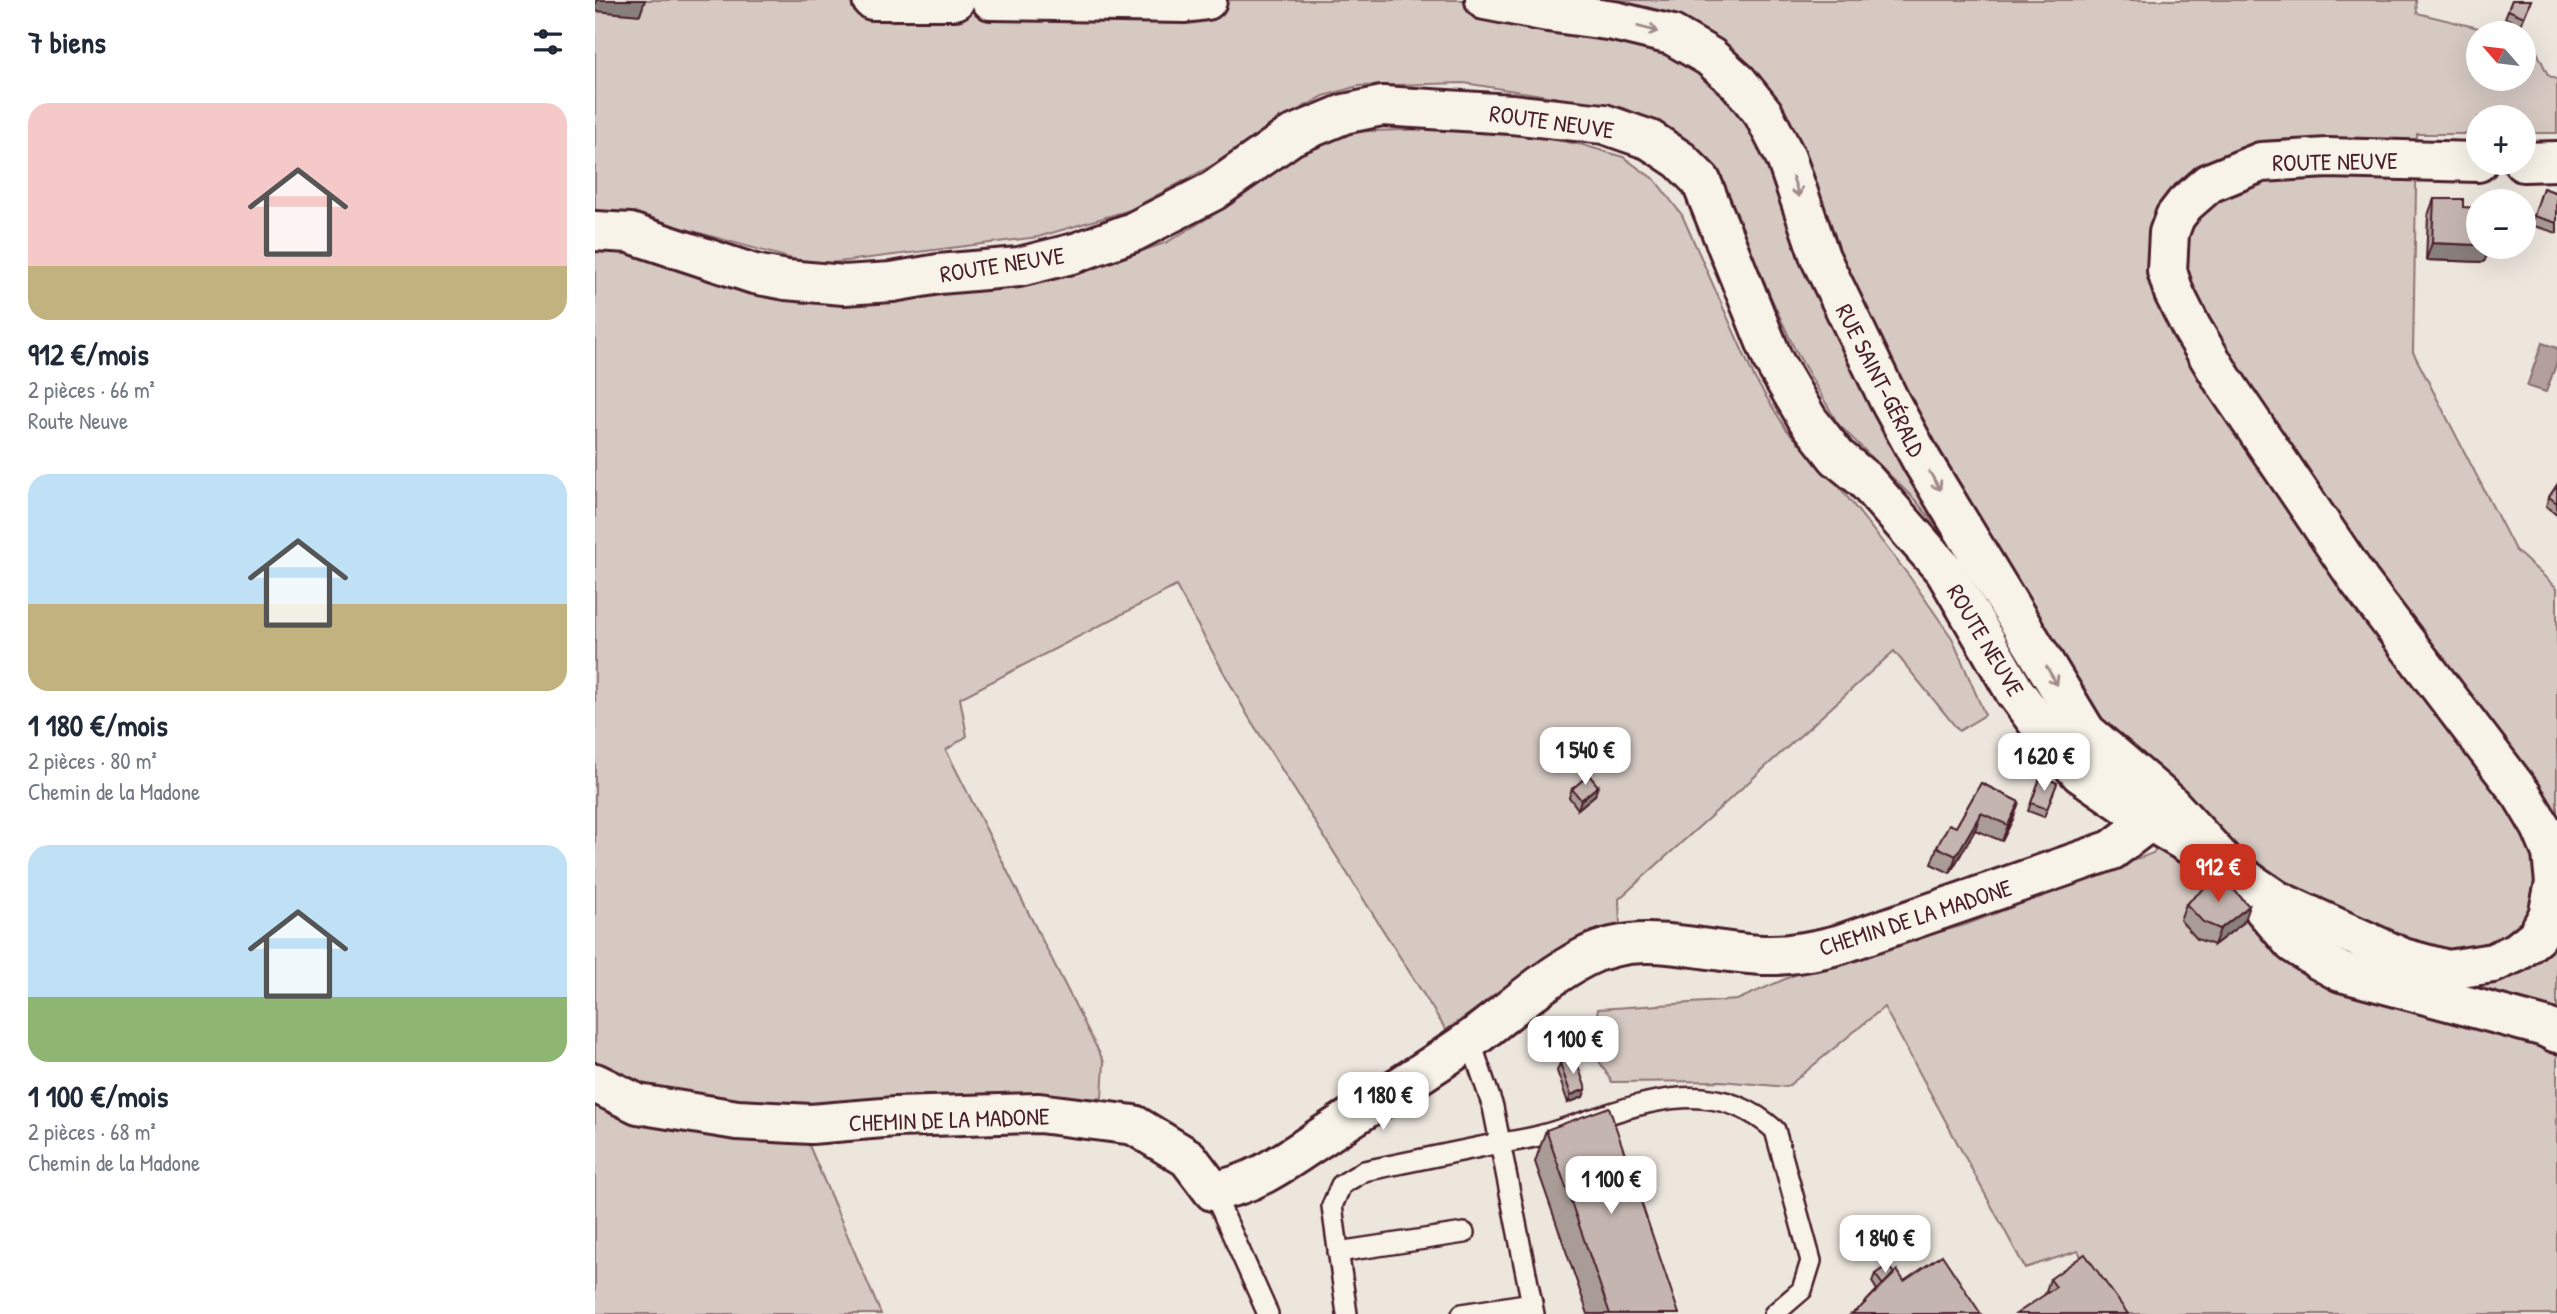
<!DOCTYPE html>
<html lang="fr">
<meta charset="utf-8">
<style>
:root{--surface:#fff;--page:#f6f6f7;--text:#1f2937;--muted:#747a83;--accent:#c8321e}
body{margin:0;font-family:"Patrick Hand",sans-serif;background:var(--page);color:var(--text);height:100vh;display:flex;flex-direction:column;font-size:26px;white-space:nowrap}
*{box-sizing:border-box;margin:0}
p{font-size:23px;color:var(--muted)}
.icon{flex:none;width:38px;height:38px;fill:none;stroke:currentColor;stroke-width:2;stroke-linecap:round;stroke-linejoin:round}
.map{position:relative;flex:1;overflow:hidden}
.side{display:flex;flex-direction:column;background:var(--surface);width:595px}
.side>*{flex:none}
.needle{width:46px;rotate:298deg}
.buttons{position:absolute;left:1871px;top:21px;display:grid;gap:14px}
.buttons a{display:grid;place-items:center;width:70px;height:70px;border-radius:50%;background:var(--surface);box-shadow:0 7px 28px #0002;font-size:35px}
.price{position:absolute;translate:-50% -60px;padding:0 16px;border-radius:14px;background:#fff;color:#222;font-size:23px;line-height:46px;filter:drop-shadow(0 2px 4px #0008)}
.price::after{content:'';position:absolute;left:50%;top:42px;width:21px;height:16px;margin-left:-10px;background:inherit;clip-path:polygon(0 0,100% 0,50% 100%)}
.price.selected{background:var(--accent);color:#fff}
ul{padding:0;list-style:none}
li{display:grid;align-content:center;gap:14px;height:371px;padding:0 28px}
li span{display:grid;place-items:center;height:217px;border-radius:21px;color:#555}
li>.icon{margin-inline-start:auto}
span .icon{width:126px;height:126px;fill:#fffc;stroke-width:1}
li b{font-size:30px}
h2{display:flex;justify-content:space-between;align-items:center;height:84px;padding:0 28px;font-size:30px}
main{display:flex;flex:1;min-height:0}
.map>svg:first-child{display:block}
.green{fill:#d5c9c2;stroke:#907476;stroke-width:2}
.water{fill:#b39f9d;stroke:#896c6f;stroke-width:2}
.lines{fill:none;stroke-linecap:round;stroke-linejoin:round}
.lane-casing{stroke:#4a1f2b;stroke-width:24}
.street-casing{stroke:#4a1f2b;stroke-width:44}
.secondary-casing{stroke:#4a1f2b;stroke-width:44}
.lane{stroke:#f7f3e8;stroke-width:19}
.street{stroke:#f7f3e8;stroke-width:38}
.secondary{stroke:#f7f3e8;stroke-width:38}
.wall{fill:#a99c97;stroke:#4a1f2b;stroke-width:2}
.shaded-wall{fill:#897f7b;stroke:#4a1f2b;stroke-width:2}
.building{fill:#c4b5b0;stroke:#4a1f2b;stroke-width:2}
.oneway{stroke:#a0898a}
.labels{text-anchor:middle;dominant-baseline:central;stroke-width:5;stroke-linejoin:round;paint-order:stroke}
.street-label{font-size:24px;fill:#4a1f2b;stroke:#f7f3e8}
</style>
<main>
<section class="side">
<h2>7 biens<svg class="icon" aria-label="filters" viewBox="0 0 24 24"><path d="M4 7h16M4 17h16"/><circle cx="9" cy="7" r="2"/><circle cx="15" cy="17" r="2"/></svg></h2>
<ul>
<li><span style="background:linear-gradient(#f6c9c9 75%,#c2b280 0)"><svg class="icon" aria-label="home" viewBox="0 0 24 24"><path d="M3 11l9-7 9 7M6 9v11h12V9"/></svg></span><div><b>912 €/mois</b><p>2 pièces · 66 m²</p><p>Route Neuve</p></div></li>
<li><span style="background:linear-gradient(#bfe0f5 60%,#c2b280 0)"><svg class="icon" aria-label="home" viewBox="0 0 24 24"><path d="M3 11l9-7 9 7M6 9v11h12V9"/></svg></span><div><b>1 180 €/mois</b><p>2 pièces · 80 m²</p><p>Chemin de la Madone</p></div></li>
<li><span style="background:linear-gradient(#bfe0f5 70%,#8fb573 0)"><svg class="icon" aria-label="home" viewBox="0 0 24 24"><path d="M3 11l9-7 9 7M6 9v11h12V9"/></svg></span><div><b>1 100 €/mois</b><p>2 pièces · 68 m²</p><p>Chemin de la Madone</p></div></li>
</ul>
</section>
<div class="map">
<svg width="1962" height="1314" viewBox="0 0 1962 1314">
<rect width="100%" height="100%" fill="#ece6dd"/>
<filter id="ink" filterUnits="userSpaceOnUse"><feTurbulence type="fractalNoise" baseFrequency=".0143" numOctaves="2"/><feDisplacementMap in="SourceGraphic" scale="14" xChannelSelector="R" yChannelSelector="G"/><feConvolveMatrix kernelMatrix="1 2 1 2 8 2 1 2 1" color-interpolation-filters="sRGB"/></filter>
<g filter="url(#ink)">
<path class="green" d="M0 0H1821L1822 13 1904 33H1883V79H1928L1929 39 1937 41 1953 75 1962 80V133H1929L1928 117H1883V134H1822L1818 352 1920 550 1962 588V1314H1521L1483 1251 1430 1268 1289 1007 1192 1087 1126 1081 1017 1082 996 1048 1003 1009 1142 1000 1220 966 1370 925 1558 853 1590 807 1494 737 1359 548 1321 501 1243 424 1200 350 1123 181 1013 110 959 97 869 83 763 86 729 96 693 115 618 165 535 210 443 237 219 265 80 226 0 214Z
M891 127 988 145 1028 157 1060 180 1087 215 1159 377 1191 429 1242 484 1314 576 1357 638 1390 715 1364 731 1299 651 1024 899 1025 927 987 936 851 1030 653 716 581 586 365 698 372 736 351 750 509 1062 507 1098 126 1105C82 1097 38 1088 0 1064V244L310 297 481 275 572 242 623 212 706 151 751 132Z
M0 1100 210 1136 286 1314H0Z"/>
<path class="water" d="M1947 343 1962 348V362L1951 392 1932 386Z"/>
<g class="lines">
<defs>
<path id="lane" d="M875 1040 898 1107 939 1314
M618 1191 673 1314
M743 1252 869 1233
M752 1314 737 1206 746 1185 769 1171C811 1162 853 1154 895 1145 912 1142 930 1140 947 1135 1025 1114 1108 1065 1180 1130L1216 1261 1207 1290 1179 1314
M867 1314 937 1303"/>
<path id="street" d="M277 0H360
M396 0 590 3 612 0
M890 0 953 12 1019 21 1077 35 1115 57 1143 82 1168 113 1191 158 1225 257 1294 400 1327 461 1491 732 1573 802 1634 868 1698 943 1724 960 1746 972 1950 1027 1962 1033
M0 1083 43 1104 142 1120 216 1124 300 1117 444 1113 539 1125 593 1158 618 1191C661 1185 696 1157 731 1134 780 1102 830 1072 878 1038 913 1012 951 977 990 957 1048 928 1107 953 1168 955 1195 956 1220 951 1246 944L1517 850 1555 821"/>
<path id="secondary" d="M1928 162 1962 161
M0 231 35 233 159 274 191 280 249 285 297 282 344 274 424 267 480 253 538 232 618 191 696 136 749 114 787 106 916 114 1009 124 1055 140 1085 160 1106 181 1178 360 1213 420 1242 457 1270 480 1350 571 1420 692 1454 738 1485 773 1555 821 1634 868 1681 900 1808 958 1853 970 1898 963 1922 952 1942 936 1953 916 1960 883 1957 853 1946 827 1927 795 1765 582 1628 380 1596 327 1579 293 1572 271 1574 233 1580 217 1590 204 1614 183 1666 162 1733 158 1883 162"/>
</defs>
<use href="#lane" class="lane-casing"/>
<use href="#street" class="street-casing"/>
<use href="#secondary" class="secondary-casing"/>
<use href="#lane" class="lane"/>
<use href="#street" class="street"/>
<use href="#secondary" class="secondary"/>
</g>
<path class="wall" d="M1917 0H1936L1926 25 1910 18Z
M1948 188 1962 193V233L1936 225Z
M1839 199 1868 207 1883 247H1895L1889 262 1831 260 1833 215Z
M1962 485V514L1951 506 1954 497Z
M1446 776 1462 783 1449 817 1433 811Z
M1386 783 1424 802 1418 819 1407 841 1380 830 1355 873 1336 864 1342 847 1361 827Z
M977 789 1000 795 983 809 974 797Z
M1591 904 1648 923 1619 945 1602 939 1585 920Z
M965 1063 991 1089 988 1097 973 1103 962 1071Z
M951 1130 1084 1314H993L940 1162Z
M1280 1274H1299L1309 1281 1266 1307 1282 1290 1277 1282Z
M1455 1279 1533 1314 1450 1294Z"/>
<path class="shaded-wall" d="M2 0H50L45 15 0 11V6Z
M1837 243 1883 245V247H1895L1889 262 1831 260Z
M1003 786 1000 795 983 809 986 800Z
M1424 802 1418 819 1407 841 1413 825Z
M1386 813 1380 830 1355 873 1361 856Z
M1654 906 1648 923 1619 945 1625 929Z
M991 1089 988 1097 973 1103 976 1095Z"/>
<path class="building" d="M1917 0H1936L1929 17 1913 10Z
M1948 188 1962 193V223L1939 216Z
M1839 199H1868V207L1883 208V245L1837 243Z
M1962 485V503L1954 497Z
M994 775 1003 786 986 800 977 789Z
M1446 776 1462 783 1452 809 1436 803Z
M1386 783 1424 802 1413 825 1386 813 1361 856 1342 847 1354 824 1361 827Z
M1625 875 1654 906 1625 929 1608 922 1591 904Z
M980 1057 991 1089 976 1095 965 1063Z
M1014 1107 1084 1314H1015L951 1130Z
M1490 1254 1533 1314H1421L1461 1287 1455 1279Z
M1347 1255 1386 1314H1256L1266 1307 1302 1270 1309 1281Z
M1293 1265 1299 1274 1288 1285 1280 1274Z"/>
<defs><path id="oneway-shaft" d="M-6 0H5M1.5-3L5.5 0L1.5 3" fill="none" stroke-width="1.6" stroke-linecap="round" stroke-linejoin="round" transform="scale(1.75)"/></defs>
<g class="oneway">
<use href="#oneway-shaft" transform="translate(1053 29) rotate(14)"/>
<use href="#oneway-shaft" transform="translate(1201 187) rotate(71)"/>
<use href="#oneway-shaft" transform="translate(1340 481) rotate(59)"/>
<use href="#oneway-shaft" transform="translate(1457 676) rotate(59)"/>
</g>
</g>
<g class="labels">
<g class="street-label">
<text transform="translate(957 121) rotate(8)">ROUTE NEUVE</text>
<text transform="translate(1740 161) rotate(-1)">ROUTE NEUVE</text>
<text transform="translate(407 264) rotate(-9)">ROUTE NEUVE</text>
<text transform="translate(1286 380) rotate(63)">RUE SAINT-GÉRALD</text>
<text transform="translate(1391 640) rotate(59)">ROUTE NEUVE</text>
<text transform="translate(1320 917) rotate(-18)">CHEMIN DE LA MADONE</text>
<text transform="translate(354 1119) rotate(-2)">CHEMIN DE LA MADONE</text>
</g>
</g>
</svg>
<div class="buttons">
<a><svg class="needle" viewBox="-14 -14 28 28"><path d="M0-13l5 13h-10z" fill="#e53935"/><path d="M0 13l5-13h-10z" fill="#747a83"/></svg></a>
<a>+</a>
<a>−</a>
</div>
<b class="price" style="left:990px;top:787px">1 540 €</b>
<b class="price" style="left:1449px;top:793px">1 620 €</b>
<b class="price selected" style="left:1623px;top:904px">912 €</b>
<b class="price" style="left:978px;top:1076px">1 100 €</b>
<b class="price" style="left:788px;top:1132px">1 180 €</b>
<b class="price" style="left:1016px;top:1216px">1 100 €</b>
<b class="price" style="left:1290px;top:1275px">1 840 €</b>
</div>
</main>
